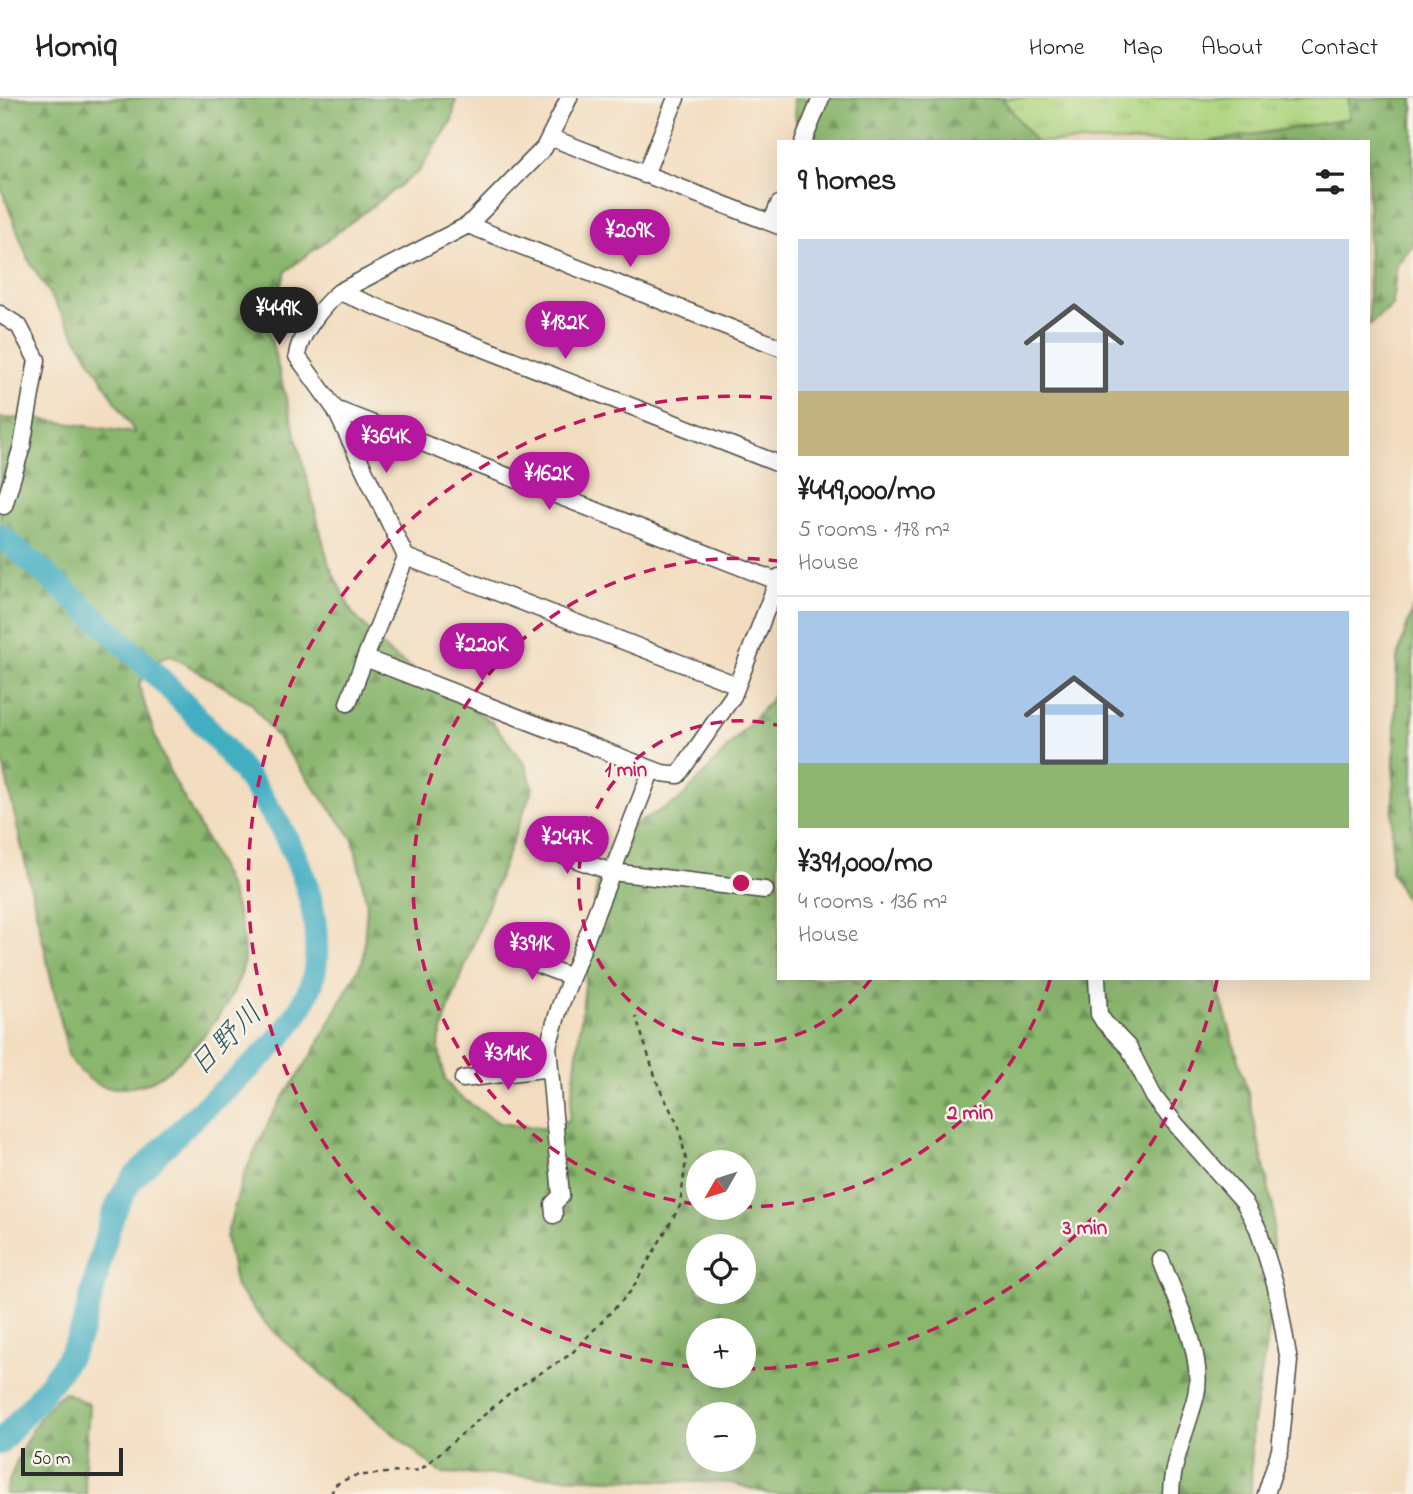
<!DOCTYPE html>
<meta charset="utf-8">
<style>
:root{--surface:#fff;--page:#f2f2f2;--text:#222;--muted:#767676;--line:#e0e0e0;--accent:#b5179e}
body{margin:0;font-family:"Indie Flower","Klee One",sans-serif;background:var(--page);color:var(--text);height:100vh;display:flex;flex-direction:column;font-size:26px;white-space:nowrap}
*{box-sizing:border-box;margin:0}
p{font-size:23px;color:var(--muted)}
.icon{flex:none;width:38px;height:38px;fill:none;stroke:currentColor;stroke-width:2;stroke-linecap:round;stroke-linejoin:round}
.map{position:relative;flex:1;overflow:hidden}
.side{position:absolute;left:777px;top:42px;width:593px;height:840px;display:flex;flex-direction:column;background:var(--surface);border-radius:0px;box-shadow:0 7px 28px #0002}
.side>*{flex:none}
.needle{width:46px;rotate:231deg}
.tools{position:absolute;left:686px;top:1052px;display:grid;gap:14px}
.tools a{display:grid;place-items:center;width:70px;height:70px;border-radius:50%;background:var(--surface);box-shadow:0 7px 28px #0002;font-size:35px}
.scale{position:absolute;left:21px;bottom:18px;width:102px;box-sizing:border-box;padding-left:7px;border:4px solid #2b2b2b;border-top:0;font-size:19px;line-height:24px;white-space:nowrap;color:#2b2b2b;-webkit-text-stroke:5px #f7f3e8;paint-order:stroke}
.price{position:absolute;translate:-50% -60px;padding:0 16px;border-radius:24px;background:var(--accent);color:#fff;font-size:23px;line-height:46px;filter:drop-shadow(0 2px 4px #0008)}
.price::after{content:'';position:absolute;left:50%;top:42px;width:21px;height:16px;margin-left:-10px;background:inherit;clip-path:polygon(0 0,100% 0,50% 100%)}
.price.on{background:#222;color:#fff}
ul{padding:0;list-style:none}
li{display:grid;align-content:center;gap:14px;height:371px;padding:0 21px}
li+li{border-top:2px solid var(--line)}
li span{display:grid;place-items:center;height:217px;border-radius:0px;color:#555}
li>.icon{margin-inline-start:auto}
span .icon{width:126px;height:126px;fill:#fffc;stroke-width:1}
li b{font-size:30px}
h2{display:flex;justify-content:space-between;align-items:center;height:84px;padding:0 21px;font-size:30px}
header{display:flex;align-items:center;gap:42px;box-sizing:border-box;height:98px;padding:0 35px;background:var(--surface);border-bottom:2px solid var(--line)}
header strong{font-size:33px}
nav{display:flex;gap:38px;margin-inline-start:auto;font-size:24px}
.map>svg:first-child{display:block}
.grass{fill:url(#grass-tufts);stroke:#6c8055;stroke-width:2}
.forest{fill:url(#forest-firs);stroke:#5a704c;stroke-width:2;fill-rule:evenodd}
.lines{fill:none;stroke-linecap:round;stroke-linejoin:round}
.river{stroke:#43aec2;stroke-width:24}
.street-casing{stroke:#494641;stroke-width:19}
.path{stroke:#494641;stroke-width:2.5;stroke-dasharray:5 5;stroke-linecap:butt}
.street{stroke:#fff;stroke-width:16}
.ring{fill:none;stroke:#c2185b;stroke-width:3.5;stroke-dasharray:12 9}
.labels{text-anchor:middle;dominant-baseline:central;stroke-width:5;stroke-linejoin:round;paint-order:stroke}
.water-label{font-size:30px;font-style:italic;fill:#335960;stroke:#f7f3e8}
.centre{fill:#c2185b;stroke:#f7f3e8;stroke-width:3.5}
.ring-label{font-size:21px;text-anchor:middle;font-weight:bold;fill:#c2185b;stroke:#f7f3e8;stroke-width:5;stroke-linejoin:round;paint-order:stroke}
</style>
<header>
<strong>Homiq</strong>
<nav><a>Home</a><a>Map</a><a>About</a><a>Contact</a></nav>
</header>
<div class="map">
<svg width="1413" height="1396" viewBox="0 0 1413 1396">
<defs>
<pattern id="grass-tufts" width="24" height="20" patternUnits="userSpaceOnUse" patternTransform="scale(1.75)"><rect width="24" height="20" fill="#aed57f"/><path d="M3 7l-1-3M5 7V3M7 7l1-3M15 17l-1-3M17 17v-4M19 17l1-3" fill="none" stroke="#96b76e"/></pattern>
<pattern id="forest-firs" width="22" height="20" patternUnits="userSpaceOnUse" patternTransform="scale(1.75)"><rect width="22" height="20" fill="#8ab66e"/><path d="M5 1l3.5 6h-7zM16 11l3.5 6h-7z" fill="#71945b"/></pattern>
</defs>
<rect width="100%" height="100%" fill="#f7f3e8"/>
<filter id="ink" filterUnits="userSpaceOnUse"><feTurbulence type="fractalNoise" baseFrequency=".0143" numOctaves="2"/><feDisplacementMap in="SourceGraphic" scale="14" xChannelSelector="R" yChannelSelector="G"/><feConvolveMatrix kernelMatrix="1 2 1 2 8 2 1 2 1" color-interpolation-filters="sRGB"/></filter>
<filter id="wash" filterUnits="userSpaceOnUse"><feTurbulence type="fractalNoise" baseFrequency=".00686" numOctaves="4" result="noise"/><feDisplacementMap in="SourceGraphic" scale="28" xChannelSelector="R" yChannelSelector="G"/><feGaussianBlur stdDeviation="1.57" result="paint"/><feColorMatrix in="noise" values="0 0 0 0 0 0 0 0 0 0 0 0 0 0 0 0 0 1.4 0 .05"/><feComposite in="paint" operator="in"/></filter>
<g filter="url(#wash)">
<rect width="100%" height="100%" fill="#f3ddc0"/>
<path class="grass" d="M1002 0H1348L1350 21 1207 44H1035Z"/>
<path class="forest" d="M0 0H456L452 23 419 73 286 173 268 230 329 467 353 516 389 555 492 624 525 666 533 689 447 916 438 947 445 981 456 996 499 1025 547 1031 569 1022 598 777 622 733 680 702 770 603 779 582V880H1215L1248 995 1274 1114 1269 1230 1252 1330 1251 1396H769L732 1385 441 1375 308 1265 265 1225 236 1189 226 1139 243 1079 273 1015 313 955 363 862 367 806 353 741 251 605 170 557 151 566 139 586C147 616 156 644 169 672 194 722 261 823 240 879 232 900 217 922 203 938 190 954 162 982 141 987 105 995 91 988 69 960L0 652V320L38 321 135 335 28 161 0 87ZM698 1064H744V1110H698ZM698 1148H744V1194H698ZM698 1232H744V1278H698ZM698 1316H744V1362H698Z
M793 0H1002L1035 44H799Z
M1348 0H1413V147L1397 166 1392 208 1369 227 1368 44H1207L1349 21Z
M1413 509V815L1391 774 1397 561Z
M64 1294 89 1306 84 1380 87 1396H5C16 1360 34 1317 64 1294Z"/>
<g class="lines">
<path class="river" d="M0 437C105 529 313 693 316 842 317 862 316 878 307 897 285 946 242 975 204 1010 188 1024 174 1040 159 1054 150 1064 139 1073 131 1083 101 1126 99 1185 81 1234 65 1275 27 1311 0 1345"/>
</g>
</g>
<g filter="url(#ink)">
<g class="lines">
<defs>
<path id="street" d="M569 0 544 50 468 127 339 194C323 207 299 237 297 258L335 311 406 459 737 587
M552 40 779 128
M803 44 821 0
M645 77 676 0
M771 125 779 106
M468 127 779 249
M339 194 779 366
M0 216 19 228 37 262 22 348 4 408 0 404
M335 311 777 483
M406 459 365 560 662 675 678 677 733 598 779 479
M348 605 365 560
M534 747 612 774 765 792
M505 854 571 879
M1097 880 1099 916 1104 924 1129 950 1154 999 1173 1023 1244 1104 1258 1131 1276 1189 1289 1263 1280 1352 1266 1396
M463 981 550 970
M554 1117 553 1106 561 1098 548 948 560 908 652 671
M1161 1162C1175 1199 1205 1257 1196 1297 1188 1330 1172 1361 1171 1396"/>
</defs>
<use href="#street" class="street-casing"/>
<path class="path" d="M331 1396 335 1387 353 1378 420 1372 512 1293 571 1256 631 1193 680 1108 686 1062 679 1029 658 987 636 919"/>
<use href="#street" class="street"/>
</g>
</g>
<g class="ring">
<path d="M871 881A162 162 0 1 1 777 627"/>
<path d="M1050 882A324 324 0 0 1 744 1109M696 1106A324 324 0 0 1 778 463"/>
<path d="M1217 882A486 486 0 0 1 745 1271M694 1269A486 486 0 0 1 775 300"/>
</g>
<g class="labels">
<g class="water-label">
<text transform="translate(227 943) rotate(-45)">日野川</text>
</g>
</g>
<circle cx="741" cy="785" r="10" class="centre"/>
<g class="ring-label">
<text x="626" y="678">1 min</text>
<text x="970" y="1021">2 min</text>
<text x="1085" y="1136">3 min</text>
</g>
</svg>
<div class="tools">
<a><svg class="needle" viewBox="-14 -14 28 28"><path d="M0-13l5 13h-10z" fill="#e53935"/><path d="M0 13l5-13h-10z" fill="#767676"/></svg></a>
<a><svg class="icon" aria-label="locate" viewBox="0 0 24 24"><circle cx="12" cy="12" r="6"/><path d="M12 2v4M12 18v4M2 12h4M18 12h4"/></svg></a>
<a>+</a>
<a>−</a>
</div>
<div class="scale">50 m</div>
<b class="price" style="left:630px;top:171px">¥209K</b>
<b class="price on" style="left:279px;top:249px">¥449K</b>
<b class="price" style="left:565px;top:263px">¥182K</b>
<b class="price" style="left:386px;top:377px">¥364K</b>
<b class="price" style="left:549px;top:414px">¥162K</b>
<b class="price" style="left:482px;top:585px">¥220K</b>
<b class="price" style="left:567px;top:778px">¥247K</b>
<b class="price" style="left:532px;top:884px">¥391K</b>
<b class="price" style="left:508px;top:994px">¥314K</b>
<section class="side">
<h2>9 homes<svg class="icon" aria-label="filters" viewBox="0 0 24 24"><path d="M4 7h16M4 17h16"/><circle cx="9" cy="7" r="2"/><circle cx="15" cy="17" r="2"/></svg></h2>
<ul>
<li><span style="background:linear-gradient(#c9d6e8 70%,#c2b280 0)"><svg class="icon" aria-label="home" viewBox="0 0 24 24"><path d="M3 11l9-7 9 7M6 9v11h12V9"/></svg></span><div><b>¥449,000/mo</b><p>5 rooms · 178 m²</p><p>House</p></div></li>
<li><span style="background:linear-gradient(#a9c7e8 70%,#8fb573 0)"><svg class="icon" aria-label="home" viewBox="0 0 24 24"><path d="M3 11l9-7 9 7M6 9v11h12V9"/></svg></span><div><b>¥391,000/mo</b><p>4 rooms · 136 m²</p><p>House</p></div></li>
</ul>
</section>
</div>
